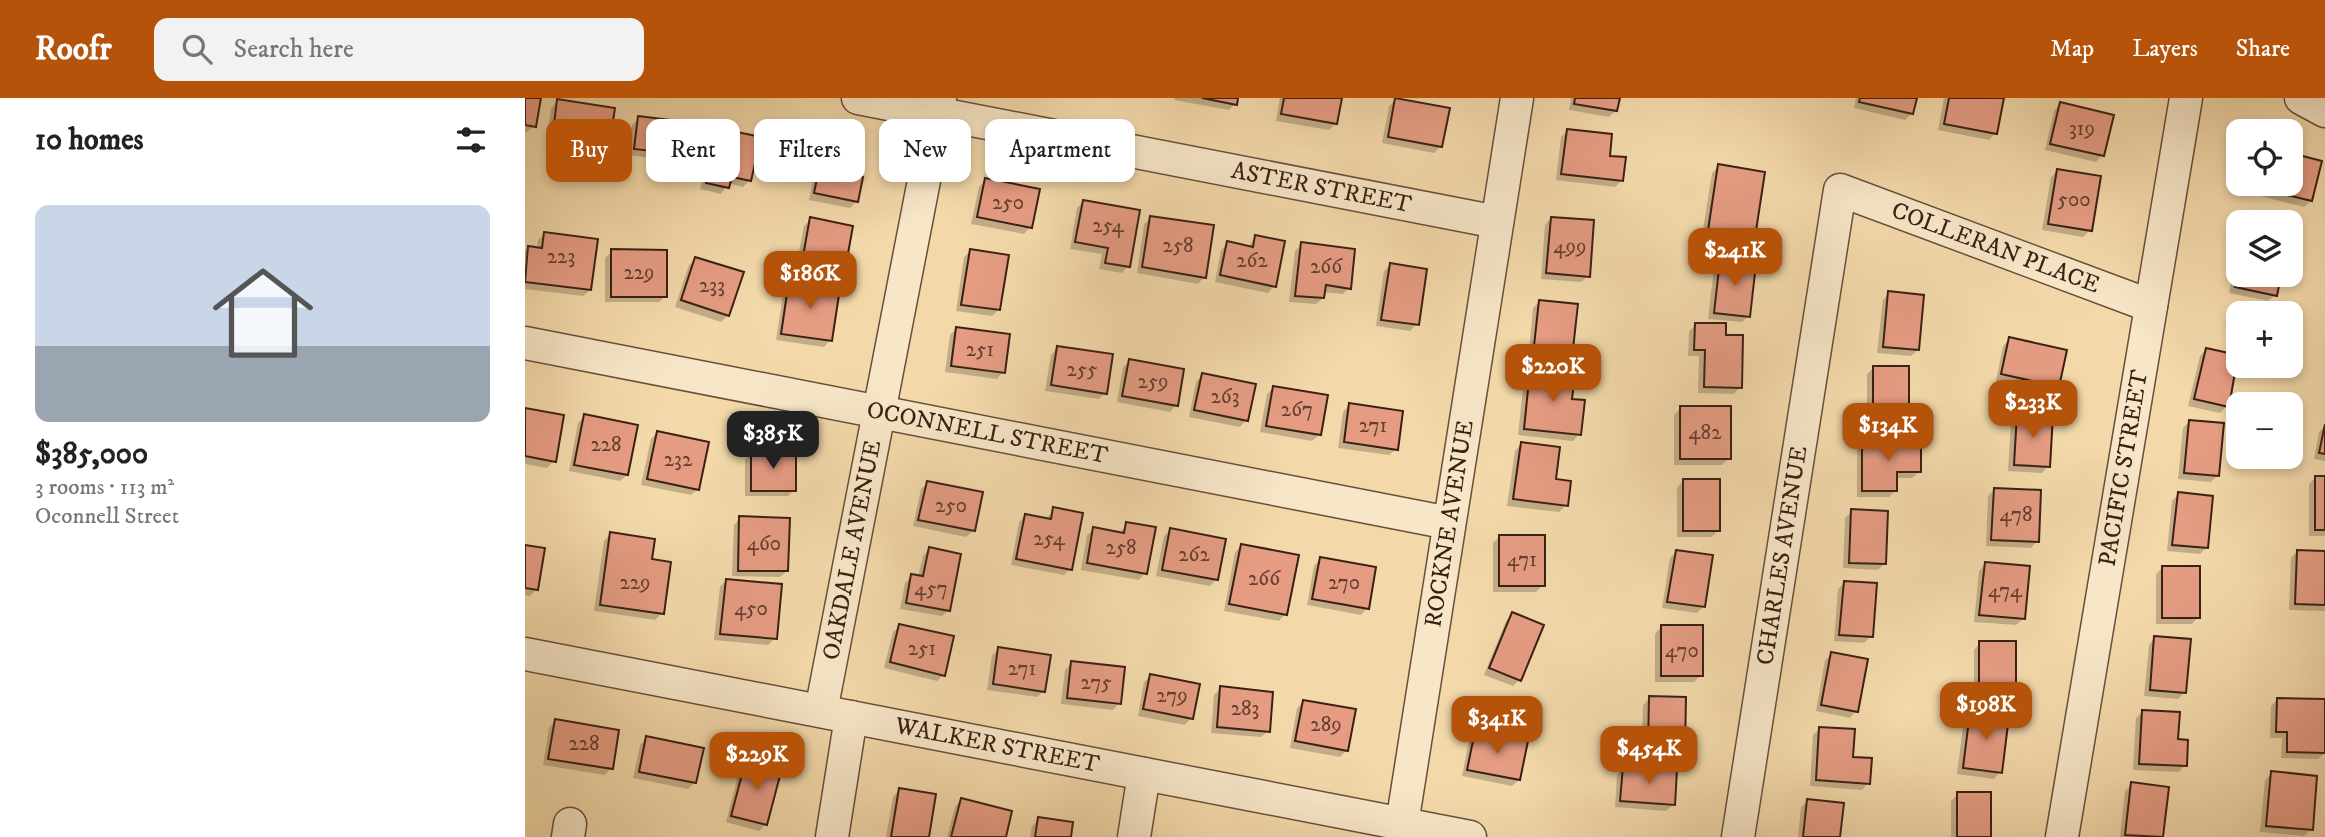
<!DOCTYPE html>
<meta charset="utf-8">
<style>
:root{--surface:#fff;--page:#f2f2f2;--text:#222;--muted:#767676;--line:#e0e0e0;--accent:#b45309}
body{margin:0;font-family:"IM FELL DW Pica",serif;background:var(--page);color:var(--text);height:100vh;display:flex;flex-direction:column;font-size:26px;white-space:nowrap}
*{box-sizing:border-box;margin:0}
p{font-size:23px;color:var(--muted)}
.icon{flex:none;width:38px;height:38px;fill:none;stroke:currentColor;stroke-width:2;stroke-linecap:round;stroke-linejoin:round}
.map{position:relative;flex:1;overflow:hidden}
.details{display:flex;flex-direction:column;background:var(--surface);width:525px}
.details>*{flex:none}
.top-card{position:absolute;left:21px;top:21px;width:665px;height:63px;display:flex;gap:14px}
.tools{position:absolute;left:1701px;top:21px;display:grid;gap:14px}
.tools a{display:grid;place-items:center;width:77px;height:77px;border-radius:14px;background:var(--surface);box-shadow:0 4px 10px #0003;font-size:35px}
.price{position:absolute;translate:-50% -60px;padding:0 16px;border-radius:14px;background:var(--accent);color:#fff;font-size:23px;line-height:46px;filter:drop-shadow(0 2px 4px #0008)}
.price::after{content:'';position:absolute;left:50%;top:42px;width:21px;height:16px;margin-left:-10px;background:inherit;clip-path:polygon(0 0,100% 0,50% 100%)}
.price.on{background:#222;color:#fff}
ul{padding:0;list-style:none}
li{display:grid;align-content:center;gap:14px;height:371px;padding:0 35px}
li+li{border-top:2px solid var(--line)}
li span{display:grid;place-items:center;height:217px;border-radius:14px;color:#555}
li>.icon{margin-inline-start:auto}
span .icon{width:126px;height:126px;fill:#fffc;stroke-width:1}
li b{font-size:30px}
h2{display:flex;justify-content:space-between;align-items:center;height:84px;padding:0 35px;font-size:30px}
.chip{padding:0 24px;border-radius:14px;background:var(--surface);box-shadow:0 4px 10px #0003;font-size:24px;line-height:63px}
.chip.on{background:var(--accent);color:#fff}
header{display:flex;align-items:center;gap:42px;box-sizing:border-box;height:98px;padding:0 35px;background:var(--accent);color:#fff}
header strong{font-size:33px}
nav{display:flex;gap:38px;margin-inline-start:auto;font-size:24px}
.search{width:490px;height:63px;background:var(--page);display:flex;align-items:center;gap:18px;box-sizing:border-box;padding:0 24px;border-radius:14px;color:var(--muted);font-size:26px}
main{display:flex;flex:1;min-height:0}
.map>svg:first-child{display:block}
.shadow{fill:#0003}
.building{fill:#e59c83;stroke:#3a2014;stroke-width:2}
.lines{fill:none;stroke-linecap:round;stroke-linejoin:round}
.street-casing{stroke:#684e3a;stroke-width:35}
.street{stroke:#f7e6c8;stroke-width:32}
.labels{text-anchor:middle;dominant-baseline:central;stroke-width:6;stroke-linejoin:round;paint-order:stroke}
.number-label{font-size:21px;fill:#653f30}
.street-label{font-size:24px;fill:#3a2014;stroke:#f7e6c8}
</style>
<header>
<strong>Roofr</strong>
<div class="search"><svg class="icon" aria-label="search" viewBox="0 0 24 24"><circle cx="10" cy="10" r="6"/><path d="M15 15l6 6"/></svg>Search here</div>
<nav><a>Map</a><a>Layers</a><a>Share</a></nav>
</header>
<main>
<section class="details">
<h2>10 homes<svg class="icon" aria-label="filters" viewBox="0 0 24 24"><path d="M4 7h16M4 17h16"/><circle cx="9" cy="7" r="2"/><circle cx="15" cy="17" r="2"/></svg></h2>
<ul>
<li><span style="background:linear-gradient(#c9d6e8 65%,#9aa5b1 0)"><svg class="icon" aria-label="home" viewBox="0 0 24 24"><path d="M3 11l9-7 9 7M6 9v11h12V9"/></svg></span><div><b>$385,000</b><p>3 rooms · 113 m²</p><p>Oconnell Street</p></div></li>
</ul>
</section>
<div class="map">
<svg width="1800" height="739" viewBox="0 0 1800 739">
<rect width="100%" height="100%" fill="#f3d9aa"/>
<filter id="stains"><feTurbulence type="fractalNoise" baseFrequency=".00286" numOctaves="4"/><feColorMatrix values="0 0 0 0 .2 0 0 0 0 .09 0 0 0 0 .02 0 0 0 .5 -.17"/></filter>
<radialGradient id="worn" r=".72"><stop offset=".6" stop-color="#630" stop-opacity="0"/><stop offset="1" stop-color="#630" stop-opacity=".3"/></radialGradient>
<path class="shadow" d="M0 0H14L9 28 2 34H0Z
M650 0H711L710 6 704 12 649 2Z
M755 0H815L811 25 804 32 751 23Z
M1046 0H1093L1091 12 1084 19 1044 12Z
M1331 0H1391L1387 15 1380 22 1329 10Z
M1419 0H1477L1470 35 1464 42 1413 32Z
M871 1 916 48 909 55 857 45 864 8Z
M33 3 83 42 77 49 22 41 26 10Z
M1535 6 1577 57 1571 64 1520 52 1529 13Z
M114 20 165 57 158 64 103 57 107 27Z
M194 32 225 82 218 89 203 85 196 96 175 91 187 38Z
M1043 32 1083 59 1096 83 1090 89 1031 82 1036 39Z
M298 53 328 80 332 103 325 110 284 102 292 60Z
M1766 57 1795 64 1786 103 1779 109 1711 92 1713 82V86H1766Z
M1194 68 1227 145 1221 152 1176 145 1187 75Z
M1533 72 1565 132 1558 139 1517 132 1526 79Z
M460 82 505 129 499 136 446 126 454 89Z
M558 104 603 168 597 175 574 171 577 156 545 151 552 110Z
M626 120 679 179 673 186 612 175 619 126Z
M1026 120 1063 178 1056 184 1016 181 1020 127Z
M286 121 318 171 311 178 271 170 279 128Z
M20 136 65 192 58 198 0 191V153L3 150 12 151 13 142Z
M730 139 749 188 743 195 690 184 696 152 703 145 723 150Z
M777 146 824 190 818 196 798 194V200L791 206 764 204 770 153Z
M446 152 474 211 467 218 431 213 439 159Z
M87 153 140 198 134 204H80V160Z
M1713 153V177H1754L1750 197 1743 203 1704 195Z
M171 161 203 217 196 224 150 209 164 167Z
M1196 164 1223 218 1217 224 1183 221 1189 170Z
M866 167 892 226 885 233 851 228 859 173Z
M265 184 305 242 299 249 251 242 259 190Z
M1364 195 1393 252 1386 258 1352 255 1358 202Z
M1014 204 1046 260 1039 266 1003 263 1008 210Z
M1171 227 1200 239 1215 289 1209 296 1173 295 1174 258H1163L1164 233Z
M431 231 478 274 472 281 420 274 425 237Z
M1485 241 1532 288 1526 295 1471 283 1478 248Z
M532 250 580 295 574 301 520 293 526 257Z
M1681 252 1713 259 1702 308 1695 315 1663 308 1675 258Z
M605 263 651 307 645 314 592 304 598 269Z
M1349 269 1383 320 1376 327H1342V276Z
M1005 274 1045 302 1054 336 1048 343 993 337 999 281Z
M677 277 721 322 715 329 664 319 671 284Z
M749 289 794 337 787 343 735 334 742 296Z
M824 307 871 351 864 357 813 350 818 314Z
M1156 310 1204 360 1197 367H1149V317Z
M0 311 29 363 22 370 0 366Z
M1492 317 1523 368 1517 375 1483 373 1486 324Z
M60 318 102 377 95 383 44 373 53 325Z
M1664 324 1693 377 1686 384 1653 381 1658 330Z
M1800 328V363L1789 361 1794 334Z
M132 335 173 391 166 397 116 387 126 341Z
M1338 344 1394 374 1387 380H1370V393L1364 399H1332V350Z
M996 346 1029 383 1041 407 1034 414 982 408 990 353Z
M226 355 269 392 263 398H220V362Z
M1790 380H1800V438H1784V386Z
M1158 383 1193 432 1187 439H1152V390Z
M402 385 448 433 441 439 388 428 396 391Z
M1469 392 1512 443 1506 450 1461 448 1463 398Z
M1653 396 1681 450 1675 456 1642 453 1647 403Z
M529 411 545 471 539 477 486 467 494 424 500 418 521 422Z
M1327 413 1360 465 1353 472 1318 470 1320 420Z
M215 420 262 473 255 479 207 478 209 427Z
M602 426 620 475 614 482 556 472 562 437 569 431 594 436Z
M645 432 692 481 685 488 631 478 639 438Z
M85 436 125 462 137 515 130 522 69 513 79 443Z
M975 438 1018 487 1011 494H968V445Z
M716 448 760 516 754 523 699 513 710 454Z
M0 449 12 491 5 498 0 497Z
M404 451 424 512 417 518 375 511 380 485 387 478 393 479 398 458Z
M1772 453 1800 454V513L1764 512 1766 460Z
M1151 454 1178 509 1172 515 1137 510 1145 460Z
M795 461 842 510 836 517 782 507 789 468Z
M1460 466 1498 521 1491 527 1449 524 1454 473Z
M1638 469 1673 519 1667 526H1631V476Z
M201 482 250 540 243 547 189 542 195 489Z
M1319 485 1346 538 1339 545 1309 543 1313 491Z
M988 516 994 582 988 588 959 577 981 523Z
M375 528 418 577 412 583 359 570 368 534Z
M1136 529 1176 577 1169 584H1130V536Z
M1630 540 1659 595 1653 601 1619 598 1624 547Z
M1455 545 1489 596 1482 603H1449V552Z
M474 551 519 593 512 599 462 592 467 557Z
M1307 556 1331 613 1325 620 1291 613 1300 562Z
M547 565 594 605 588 612 536 606 540 572Z
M626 578 666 620 660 627 613 618 619 584Z
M696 590 743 633 736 639 686 635 689 597Z
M1125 600 1159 651 1152 658H1117L1118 607Z
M1752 602 1800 603V655L1793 661 1756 660 1757 640H1745L1746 608Z
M779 603 822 652 815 659 765 650 772 610Z
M1445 614 1475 674 1469 681 1432 676 1439 621Z
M1617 614 1651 643 1660 667 1654 674 1608 672 1611 620Z
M30 623 86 670 80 677 18 667 24 630Z
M1295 630 1326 661 1343 685 1337 692 1285 688 1288 637Z
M951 635 994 682 987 688 937 678 944 642Z
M122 640 170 684 163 691 108 680 115 647Z
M222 663 241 726 234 733 201 724 215 670Z
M1098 670 1148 707 1141 713 1090 709 1092 677Z
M1747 675 1786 731 1779 738 1735 734 1740 682Z
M1607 686 1642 690 1636 739H1595L1600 693Z
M374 692 402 739H361L368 699Z
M1433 696 1465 739H1426V703Z
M436 702 479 739H422L430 709Z
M1283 703 1313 739H1273L1276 709Z
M514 721 545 739H505L507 728Z"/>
<path class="building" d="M0 0H16L11 29 0 27Z
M677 0H713L712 7Z
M759 0H817L812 26 756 16Z
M870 0 925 10 917 49 863 39Z
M1050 0H1095L1092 13 1049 6Z
M1335 0H1392L1388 16 1334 4Z
M1424 0H1479L1472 36 1419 26Z
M32 1 90 10 85 43 28 35Z
M1535 4 1589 17 1579 58 1525 46Z
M113 18 171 25 167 58 109 51Z
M193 30 236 39 226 83 207 79 204 90 181 85Z
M1042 31 1087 36 1085 58 1101 59 1098 83 1036 76Z
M298 51 334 59 330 78 338 79 333 104 289 95Z
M1766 55 1797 63 1787 103 1716 86H1766Z
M1193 66 1240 74 1229 146 1182 139Z
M1532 71 1576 78 1567 133 1523 126Z
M460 80 515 91 507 130 452 119Z
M558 102 615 112 605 169 580 165 583 150 550 144Z
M625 118 689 127 681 180 617 169Z
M285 119 328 128 320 172 277 164Z
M1026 119 1069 122 1065 179 1021 175Z
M19 134 73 141 66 192 0 184 3 148 17 150Z
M730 137 760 143 751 189 695 177 702 143 728 149Z
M776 144 830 151 826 191 801 187 799 200 770 198Z
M86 151 142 152V199H86Z
M445 151 484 157 475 212 436 207Z
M170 159 219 174 204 218 156 202Z
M1195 162 1231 166 1225 219 1189 215Z
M865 165 902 171 894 227 856 222Z
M1713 172V177H1756L1752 198 1710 189Z
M264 182 315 190 307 243 256 236Z
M1363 193 1399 197 1394 252 1358 249Z
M1014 202 1053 206 1047 260 1008 257Z
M1170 225H1201V237H1218L1217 290 1179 289 1180 252H1169Z
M431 229 485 236 480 275 426 268Z
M1484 239 1542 252 1534 289 1476 276Z
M532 248 588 256 582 296 526 287Z
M1681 250 1713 257 1704 309 1669 301Z
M604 261 659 271 653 308 597 298Z
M1348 268H1384V321H1348Z
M1005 272 1050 277 1047 301 1060 302 1056 337 999 331Z
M677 275 731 286 723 323 669 312Z
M748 288 803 297 796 337 741 328Z
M824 305 878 313 873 352 819 344Z
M1155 308H1206V361H1155Z
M0 310 39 317 31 364 0 358Z
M1492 315 1528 317 1525 369 1489 367Z
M59 316 113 327 103 377 49 367Z
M1664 322 1699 325 1694 378 1659 375Z
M1800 326V356L1794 355Z
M132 333 184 344 174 392 122 381Z
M1337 342H1396V374H1372V393H1337Z
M996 344 1035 349 1031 381 1046 383 1043 408 988 401Z
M226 353H271V393H226Z
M1790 378H1800V432H1790Z
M1158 381H1195V433H1158Z
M402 383 458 394 450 433 393 422Z
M1469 390 1516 392 1514 444 1466 442Z
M1653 394 1688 398 1683 450 1647 447Z
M528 409 558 415 547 472 491 461 500 416 526 421Z
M1326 411 1363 413 1361 466 1324 465Z
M214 418 265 420 263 473H213Z
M601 424 631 429 622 476 562 465 568 429 599 435Z
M645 430 701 441 693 482 637 472Z
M85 434 130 441 127 461 146 464 139 516 75 507Z
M974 437H1020V488H974Z
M716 446 774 457 762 517 704 506Z
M0 447 20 450 13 492 0 490Z
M404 449 436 456 425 513 381 505 386 476 398 478Z
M1151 452 1188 457 1180 509 1142 504Z
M1772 452 1800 453V507L1770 506Z
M795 459 851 469 844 511 787 501Z
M1460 464 1505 468 1500 521 1454 517Z
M1637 468H1675V520H1637Z
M201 481 257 486 252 541 195 536Z
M1319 483 1352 485 1348 539 1314 537Z
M987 514 1019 527 996 583 964 570Z
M374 526 429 538 420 578 365 564Z
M1136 527H1178V578H1136Z
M1629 538 1666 541 1661 595 1625 592Z
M1454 543H1491V597H1454Z
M473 549 526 557 520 594 468 586Z
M1306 554 1343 561 1333 614 1296 607Z
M546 563 600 569 596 606 542 600Z
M625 576 675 586 668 621 618 611Z
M695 588 748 594 745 634 692 629Z
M1124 598 1161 599 1160 652H1123Z
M1752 600 1800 601V655L1762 654V634H1751Z
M778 602 831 611 823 653 770 643Z
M1617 612 1655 614 1653 641 1663 642 1662 668 1614 666Z
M1445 613 1484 618 1477 675 1438 670Z
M30 621 94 632 88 671 23 661Z
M1294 629 1330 631 1328 659 1347 660 1345 686 1291 682Z
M950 633 1003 643 995 682 942 672Z
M121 638 179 650 171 685 114 674Z
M221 661 257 670 242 727 206 718Z
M1098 668 1152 672 1150 707 1095 703Z
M1746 673 1792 678 1788 732 1741 728Z
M1606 684 1644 689 1638 739 1600 737Z
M374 690 411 696 404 739H366Z
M1432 694H1466V739H1432Z
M436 700 487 713 481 739H426Z
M1282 701 1319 705 1315 739H1278Z
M513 719 548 724 546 739H510Z"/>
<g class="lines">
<defs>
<g id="street">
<path id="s1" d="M333 0 972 124"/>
<path d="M1776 0 1800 13"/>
<path id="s2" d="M0 245 924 425"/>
<path id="s3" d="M0 556 945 739"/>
<path id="s4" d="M296 613 415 0"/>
<path id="s5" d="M877 726 992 0"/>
<path d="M43 739 45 726"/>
<path d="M307 739 326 619"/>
<path d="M609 739 619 676"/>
<path id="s6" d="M1213 739 1315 92 1626 208"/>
<path id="s7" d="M1537 739 1661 0"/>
</g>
</defs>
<use href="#street" class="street-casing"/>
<use href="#street" class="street"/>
</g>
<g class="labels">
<g class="number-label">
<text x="1557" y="31">319</text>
<text x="1549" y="102">500</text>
<text x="483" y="105">250</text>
<text x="583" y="128">254</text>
<text x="653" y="148">258</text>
<text x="1045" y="149">499</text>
<text x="36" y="159">223</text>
<text x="727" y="163">262</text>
<text x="801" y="169">266</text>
<text x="114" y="175">229</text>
<text x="187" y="188">233</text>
<text x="455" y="252">251</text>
<text x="557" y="272">255</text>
<text x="628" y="284">259</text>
<text x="700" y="299">263</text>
<text x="772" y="312">267</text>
<text x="848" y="328">271</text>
<text x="1180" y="335">482</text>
<text x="81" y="347">228</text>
<text x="153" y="362">232</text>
<text x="426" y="408">250</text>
<text x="1491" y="417">478</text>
<text x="524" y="441">254</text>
<text x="239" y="446">460</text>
<text x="596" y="450">258</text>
<text x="669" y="457">262</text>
<text x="997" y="462">471</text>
<text x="739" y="481">266</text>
<text x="110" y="485">229</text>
<text x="819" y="485">270</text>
<text x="406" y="491">457</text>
<text x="1480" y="493">474</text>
<text x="226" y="511">450</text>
<text x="397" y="551">251</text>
<text x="1157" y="553">470</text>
<text x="497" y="571">271</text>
<text x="571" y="585">275</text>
<text x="647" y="598">279</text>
<text x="720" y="611">283</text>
<text x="801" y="627">289</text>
<text x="59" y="646">228</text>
</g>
<g class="street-label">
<text stroke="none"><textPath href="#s1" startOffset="472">ASTER STREET</textPath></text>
<text stroke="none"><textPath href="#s6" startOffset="821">COLLERAN PLACE</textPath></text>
<text stroke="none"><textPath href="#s2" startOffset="471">OCONNELL STREET</textPath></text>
<text stroke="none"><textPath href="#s7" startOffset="374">PACIFIC STREET</textPath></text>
<text stroke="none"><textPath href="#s5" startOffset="304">ROCKNE AVENUE</textPath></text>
<text stroke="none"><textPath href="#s4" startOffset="164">OAKDALE AVENUE</textPath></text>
<text stroke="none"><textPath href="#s6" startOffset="285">CHARLES AVENUE</textPath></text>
<text stroke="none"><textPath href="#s3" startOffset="481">WALKER STREET</textPath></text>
</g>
</g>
<rect width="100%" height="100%" filter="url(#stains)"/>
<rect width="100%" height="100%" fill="url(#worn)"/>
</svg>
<div class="tools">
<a><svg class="icon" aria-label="locate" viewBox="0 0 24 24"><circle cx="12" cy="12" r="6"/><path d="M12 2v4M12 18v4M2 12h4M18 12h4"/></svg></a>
<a><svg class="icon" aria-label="layers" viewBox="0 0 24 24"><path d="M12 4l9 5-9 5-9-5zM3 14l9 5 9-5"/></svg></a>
<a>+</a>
<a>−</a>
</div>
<b class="price" style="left:1210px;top:190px">$241K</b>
<b class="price" style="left:285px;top:213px">$186K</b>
<b class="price" style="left:1028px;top:306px">$220K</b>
<b class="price" style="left:1508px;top:342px">$233K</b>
<b class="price" style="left:1363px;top:365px">$134K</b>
<b class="price on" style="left:248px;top:373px">$385K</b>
<b class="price" style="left:1461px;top:644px">$198K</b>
<b class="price" style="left:972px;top:658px">$341K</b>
<b class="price" style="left:1124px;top:688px">$454K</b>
<b class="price" style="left:232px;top:694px">$229K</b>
<div class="top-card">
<a class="chip on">Buy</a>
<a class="chip">Rent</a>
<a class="chip">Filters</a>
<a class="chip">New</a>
<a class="chip">Apartment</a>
</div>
</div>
</main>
